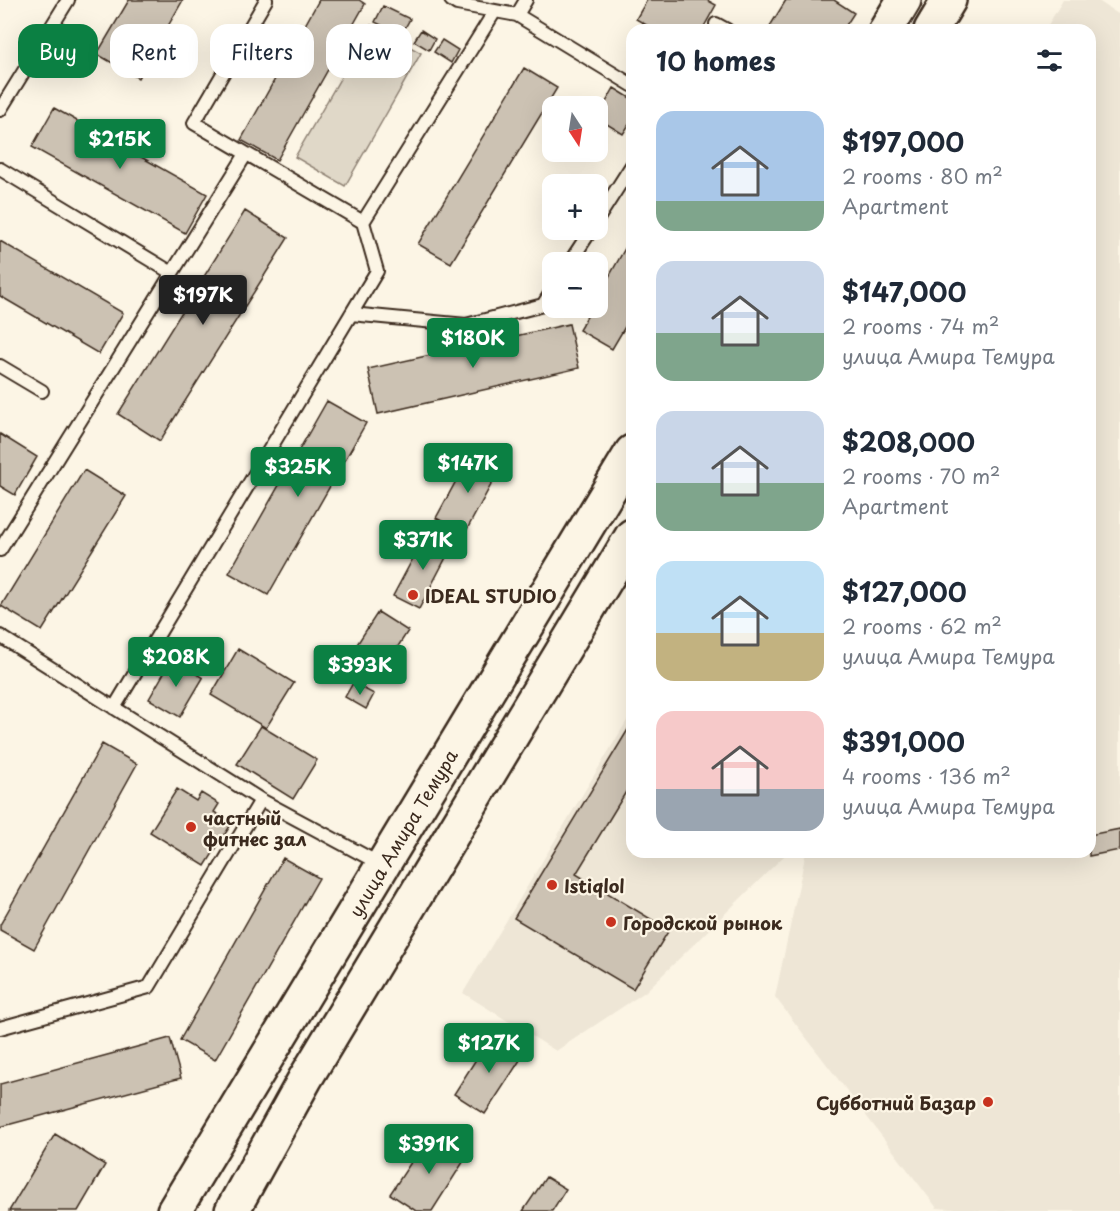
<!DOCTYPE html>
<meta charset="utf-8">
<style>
:root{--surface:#fff;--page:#f6f6f7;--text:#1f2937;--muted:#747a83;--accent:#0b8043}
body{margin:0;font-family:"Playpen Sans",sans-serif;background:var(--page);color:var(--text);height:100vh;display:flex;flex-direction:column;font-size:22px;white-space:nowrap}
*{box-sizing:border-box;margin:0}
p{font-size:20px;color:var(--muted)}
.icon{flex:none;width:33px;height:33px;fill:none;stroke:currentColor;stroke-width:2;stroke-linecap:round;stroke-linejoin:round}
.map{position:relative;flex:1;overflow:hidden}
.drawer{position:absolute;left:626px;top:24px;width:470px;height:834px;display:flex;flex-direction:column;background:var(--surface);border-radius:18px;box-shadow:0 6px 24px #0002}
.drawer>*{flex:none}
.banner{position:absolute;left:18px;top:24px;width:518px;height:54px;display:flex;gap:12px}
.needle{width:39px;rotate:168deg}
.controls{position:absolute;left:542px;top:96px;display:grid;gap:12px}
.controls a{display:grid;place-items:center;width:66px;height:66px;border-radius:12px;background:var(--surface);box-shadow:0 6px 24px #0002;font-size:30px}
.price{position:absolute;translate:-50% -51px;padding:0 14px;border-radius:6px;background:var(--accent);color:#fff;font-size:20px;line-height:39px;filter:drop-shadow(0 2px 3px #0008)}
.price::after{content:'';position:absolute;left:50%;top:36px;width:18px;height:14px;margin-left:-9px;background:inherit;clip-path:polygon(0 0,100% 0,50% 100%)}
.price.active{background:#222;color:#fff}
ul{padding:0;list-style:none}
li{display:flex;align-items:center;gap:18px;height:150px;padding:0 30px}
li span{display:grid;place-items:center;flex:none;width:168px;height:120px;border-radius:18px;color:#555}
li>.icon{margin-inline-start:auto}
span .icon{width:72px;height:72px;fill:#fffc;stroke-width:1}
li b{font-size:26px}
h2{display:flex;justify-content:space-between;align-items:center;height:72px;padding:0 30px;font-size:26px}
.pill{padding:0 21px;border-radius:18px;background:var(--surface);box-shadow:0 6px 24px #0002;font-size:21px;line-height:54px}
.pill.active{background:var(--accent);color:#fff}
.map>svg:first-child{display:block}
.built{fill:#eee6d6}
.green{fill:#e0d8c8;stroke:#8e8173;stroke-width:1.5}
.building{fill:#ccc2b3;stroke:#3b2a1e;stroke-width:1.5}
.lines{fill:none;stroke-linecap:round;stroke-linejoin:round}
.lane-casing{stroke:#3b2a1e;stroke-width:16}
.primary-casing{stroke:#3b2a1e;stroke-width:38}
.lane{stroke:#fcf5e5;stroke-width:12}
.primary{stroke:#fcf5e5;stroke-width:33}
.poi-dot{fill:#c8321e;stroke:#fcf5e5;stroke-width:2}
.labels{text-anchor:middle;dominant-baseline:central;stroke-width:4.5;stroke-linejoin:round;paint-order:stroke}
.poi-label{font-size:18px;font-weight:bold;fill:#3b2a1e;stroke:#fcf5e5;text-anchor:start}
.street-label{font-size:18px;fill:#3b2a1e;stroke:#fcf5e5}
</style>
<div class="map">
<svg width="1120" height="1211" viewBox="0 0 1120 1211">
<rect width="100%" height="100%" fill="#fcf5e5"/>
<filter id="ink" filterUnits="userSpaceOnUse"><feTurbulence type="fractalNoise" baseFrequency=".0167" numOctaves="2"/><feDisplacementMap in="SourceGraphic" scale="12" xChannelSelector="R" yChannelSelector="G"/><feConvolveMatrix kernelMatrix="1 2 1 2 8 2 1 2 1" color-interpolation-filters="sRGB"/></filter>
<g filter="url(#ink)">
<path class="built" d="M1063 0H1097L1118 14 1120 11V1211H979L937 1208 775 997 806 852H1089V30H1045Z
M631 714 632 852H788L645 992 556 1051 463 993Z"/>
<path class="green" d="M371 25 421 53 345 186 295 157Z"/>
<path class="building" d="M129 0H183L138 78 97 54Z
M319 0H359L365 4 277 160 241 140Z
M647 0H707L716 5 702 30H655L636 19Z
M786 0H834L854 13 843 30H776L770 26Z
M383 6 410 19 401 35 375 22Z
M421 30 435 39 429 50 414 41Z
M442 40 458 50 451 63 434 52Z
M524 68 557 88 451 263 418 244Z
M614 88 632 99V120L623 134 597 118Z
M54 108 207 194 185 233 32 147Z
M245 211 288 238 160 441 118 414Z
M632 236V315L612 349 579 330 592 308H597V298Z
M0 241 123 313 99 354 0 296Z
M569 324 579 368 378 414 368 369Z
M327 401 366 423 268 595 229 573Z
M0 434 37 457 15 495 0 486Z
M470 455 499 470 465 533 436 518Z
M84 470 126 496 42 631 1 606Z
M427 532 452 546 419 609 393 596Z
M378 612 408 631 382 671 352 652Z
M238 649 294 683 266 728 211 695Z
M172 659 203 678 180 717 149 699Z
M353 683 374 694 366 709 345 697Z
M632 723V782L576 874 669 930 633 989 514 918Z
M261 726 317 760 293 799 237 764Z
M102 744 137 764 34 949 0 930V925Z
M177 789 196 801 201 793 219 804 214 812 232 823 205 866 150 832Z
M1120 829V850L1089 856V835Z
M283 858 319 878 215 1060 180 1040Z
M492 1034 524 1054 485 1114 454 1094Z
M170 1038 181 1078 0 1127V1084Z
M431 1132 467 1156 432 1211H416L390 1194Z
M55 1134 105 1165 78 1211H9Z
M546 1177 566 1189 552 1211H523Z"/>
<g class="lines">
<defs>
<path id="lane" d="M266 0 194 123 363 222 495 11
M451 0 457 4 517 15
M526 0 517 15 632 85
M716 24 727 30
M0 110 68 0
M0 169 172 273
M597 220 632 165
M570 262 591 230
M351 314 466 325 543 305 552 291
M0 366 42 391
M0 550 246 154
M0 636 261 800
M114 708 377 271 363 222
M0 1028 149 987 261 800 382 865"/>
<g id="primary">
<path d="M886 30 904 0"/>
<path d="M931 30 949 0"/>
<path id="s1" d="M174 1211 632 452"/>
<path d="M232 1211 305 1079 632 536"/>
</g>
</defs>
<use href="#lane" class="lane-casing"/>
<use href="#primary" class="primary-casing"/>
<use href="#lane" class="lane"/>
<use href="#primary" class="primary"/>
</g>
</g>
<g class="poi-dot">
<circle cx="413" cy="595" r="6"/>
<circle cx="191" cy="827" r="6"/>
<circle cx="552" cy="885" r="6"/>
<circle cx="611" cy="922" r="6"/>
<circle cx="988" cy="1102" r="6"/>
</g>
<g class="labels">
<g class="poi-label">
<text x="425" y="595">IDEAL STUDIO</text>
<text x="203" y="817">частный<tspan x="203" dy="21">фитнес зал</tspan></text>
<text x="564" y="885">Istiqlol</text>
<text x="623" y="922">Городской рынок</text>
<text x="976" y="1102" text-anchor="end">Субботний Базар</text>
</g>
<g class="street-label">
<text stroke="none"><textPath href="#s1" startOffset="442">улица Амира Темура</textPath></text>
</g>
</g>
</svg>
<div class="controls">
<a><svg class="needle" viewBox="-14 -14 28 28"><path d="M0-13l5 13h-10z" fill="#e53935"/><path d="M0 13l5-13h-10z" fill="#747a83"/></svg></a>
<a>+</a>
<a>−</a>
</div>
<b class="price" style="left:120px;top:170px">$215K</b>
<b class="price active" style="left:203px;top:326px">$197K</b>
<b class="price" style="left:473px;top:369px">$180K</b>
<b class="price" style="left:468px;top:494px">$147K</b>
<b class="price" style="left:298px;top:498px">$325K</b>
<b class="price" style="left:423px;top:571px">$371K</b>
<b class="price" style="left:176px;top:688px">$208K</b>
<b class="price" style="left:360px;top:696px">$393K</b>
<b class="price" style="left:489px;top:1074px">$127K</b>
<b class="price" style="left:429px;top:1175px">$391K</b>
<div class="banner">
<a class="pill active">Buy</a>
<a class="pill">Rent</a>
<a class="pill">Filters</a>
<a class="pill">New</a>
</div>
<section class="drawer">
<h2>10 homes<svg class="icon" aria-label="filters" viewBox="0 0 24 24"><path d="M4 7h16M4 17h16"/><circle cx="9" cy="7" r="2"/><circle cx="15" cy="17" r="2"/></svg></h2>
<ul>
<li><span style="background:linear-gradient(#a9c7e8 75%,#7fa58c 0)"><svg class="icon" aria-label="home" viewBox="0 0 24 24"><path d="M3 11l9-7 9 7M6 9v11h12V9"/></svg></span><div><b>$197,000</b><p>2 rooms · 80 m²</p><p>Apartment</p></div></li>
<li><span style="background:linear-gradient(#c9d6e8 60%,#7fa58c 0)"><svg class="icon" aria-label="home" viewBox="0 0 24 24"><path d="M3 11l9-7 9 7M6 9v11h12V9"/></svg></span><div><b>$147,000</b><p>2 rooms · 74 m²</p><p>улица Амира Темура</p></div></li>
<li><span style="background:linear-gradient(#c9d6e8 60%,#7fa58c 0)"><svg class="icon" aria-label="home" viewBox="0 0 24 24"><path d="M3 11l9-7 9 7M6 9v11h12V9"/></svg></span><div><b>$208,000</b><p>2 rooms · 70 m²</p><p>Apartment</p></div></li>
<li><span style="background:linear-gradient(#bfe0f5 60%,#c2b280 0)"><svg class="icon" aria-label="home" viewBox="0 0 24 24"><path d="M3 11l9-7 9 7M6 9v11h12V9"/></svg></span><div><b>$127,000</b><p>2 rooms · 62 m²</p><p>улица Амира Темура</p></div></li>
<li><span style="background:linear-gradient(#f6c9c9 65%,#9aa5b1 0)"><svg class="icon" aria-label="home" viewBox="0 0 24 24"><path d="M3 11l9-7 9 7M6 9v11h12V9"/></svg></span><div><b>$391,000</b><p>4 rooms · 136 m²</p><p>улица Амира Темура</p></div></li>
</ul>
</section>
</div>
